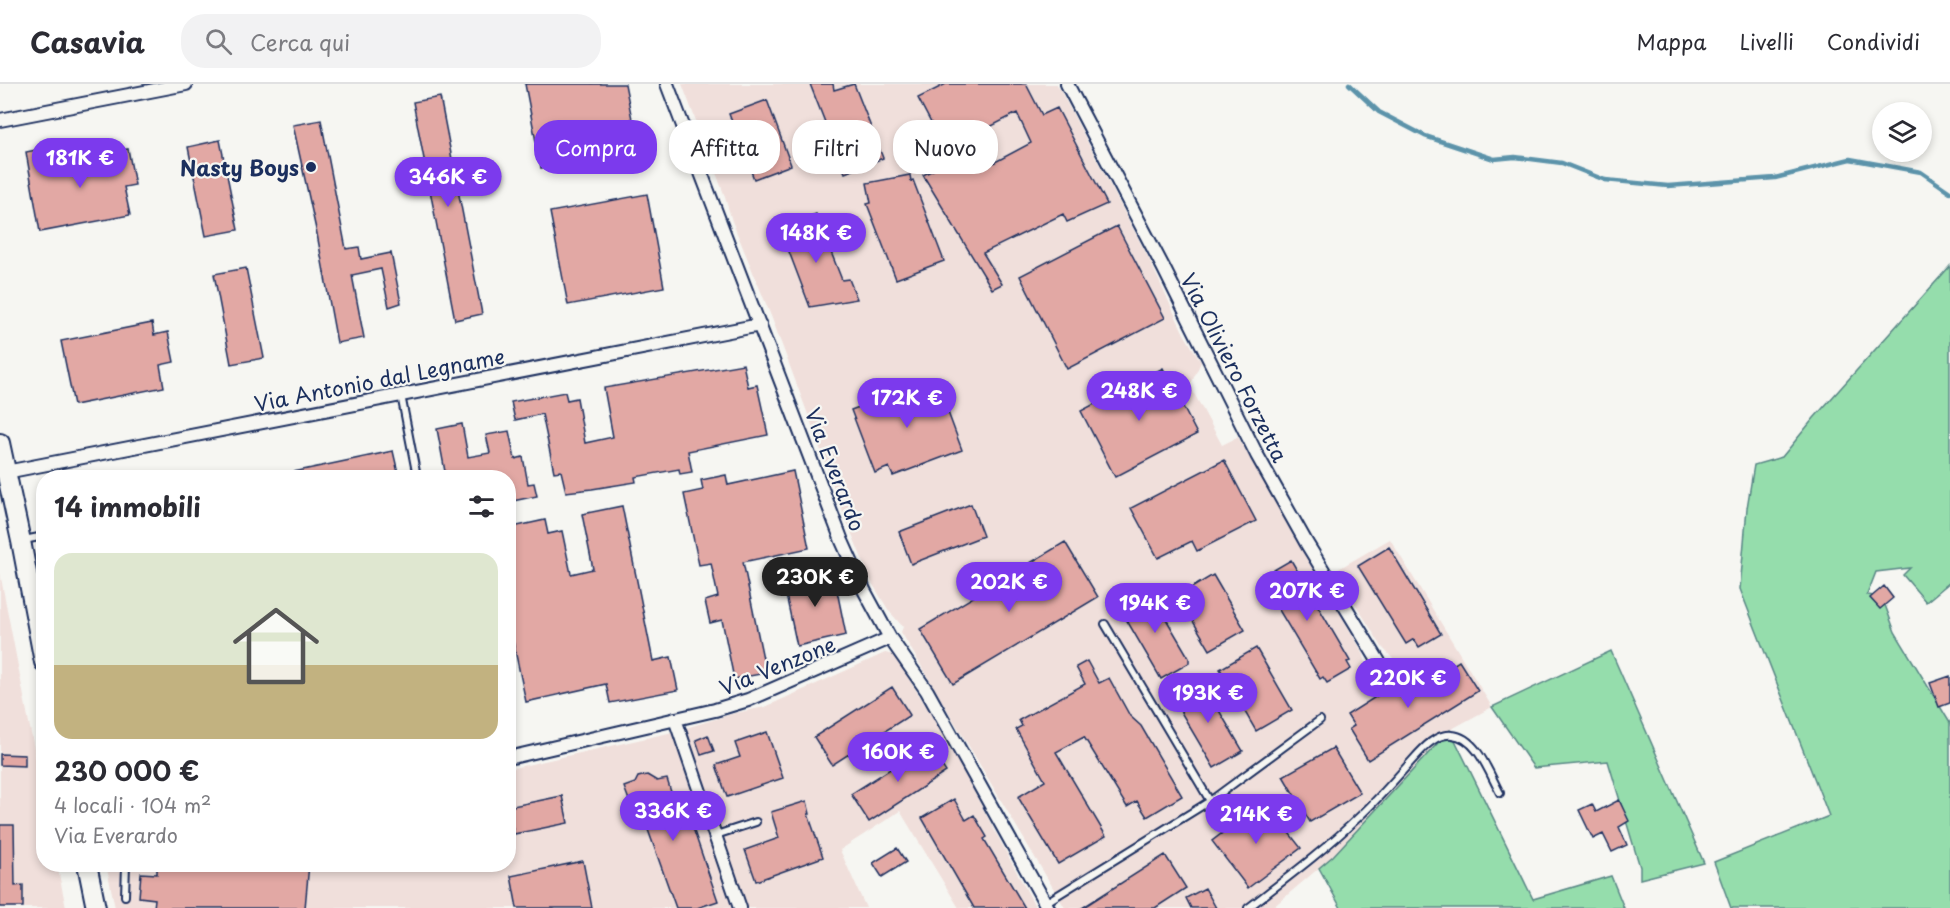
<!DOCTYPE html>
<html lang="it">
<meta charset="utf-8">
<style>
:root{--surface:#fff;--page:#f2f2f3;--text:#2b2b33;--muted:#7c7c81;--line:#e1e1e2;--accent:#7c3aed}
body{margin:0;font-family:"Playpen Sans",sans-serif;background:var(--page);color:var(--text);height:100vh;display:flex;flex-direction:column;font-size:22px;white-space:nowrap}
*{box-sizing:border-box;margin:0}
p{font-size:20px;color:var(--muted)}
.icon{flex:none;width:33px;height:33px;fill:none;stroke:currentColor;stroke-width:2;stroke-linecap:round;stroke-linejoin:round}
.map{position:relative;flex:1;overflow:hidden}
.drawer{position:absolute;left:36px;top:386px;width:480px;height:402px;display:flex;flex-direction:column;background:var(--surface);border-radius:24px;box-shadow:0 3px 9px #0003}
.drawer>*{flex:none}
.hud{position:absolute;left:534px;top:36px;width:570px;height:54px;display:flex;gap:12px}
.controls{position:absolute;left:1872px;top:18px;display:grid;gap:12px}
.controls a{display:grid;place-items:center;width:60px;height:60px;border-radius:50%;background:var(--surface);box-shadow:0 3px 9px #0003;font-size:30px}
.price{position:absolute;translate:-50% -51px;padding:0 14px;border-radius:21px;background:var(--accent);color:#fff;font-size:20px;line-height:39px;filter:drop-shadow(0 2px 3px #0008)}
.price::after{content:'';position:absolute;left:50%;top:36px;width:18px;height:14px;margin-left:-9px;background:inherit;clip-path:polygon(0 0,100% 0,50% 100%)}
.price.active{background:#222;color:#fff}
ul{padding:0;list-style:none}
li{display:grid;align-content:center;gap:12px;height:318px;padding:0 18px}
li span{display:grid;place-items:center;height:186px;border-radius:18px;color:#555}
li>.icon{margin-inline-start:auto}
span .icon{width:108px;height:108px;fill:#fffc;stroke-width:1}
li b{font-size:26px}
h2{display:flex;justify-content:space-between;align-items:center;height:72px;padding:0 18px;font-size:26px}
.pill{padding:0 21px;border-radius:24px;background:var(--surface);box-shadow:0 3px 9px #0003;font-size:21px;line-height:54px}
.pill.active{background:var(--accent);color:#fff}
header{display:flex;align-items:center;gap:36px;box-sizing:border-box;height:84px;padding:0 30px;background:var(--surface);border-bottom:2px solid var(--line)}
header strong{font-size:28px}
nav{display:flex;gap:33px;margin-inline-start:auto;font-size:21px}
.search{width:420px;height:54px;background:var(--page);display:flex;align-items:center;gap:15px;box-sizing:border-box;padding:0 21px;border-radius:24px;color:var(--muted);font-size:22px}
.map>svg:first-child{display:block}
.built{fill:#f0dfdb}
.green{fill:#95ddac;stroke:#588685;stroke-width:1.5}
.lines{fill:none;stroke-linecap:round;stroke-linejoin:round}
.stream{stroke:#5b93aa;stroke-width:4.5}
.building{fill:#e2a8a4;stroke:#1b2f5e;stroke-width:1.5;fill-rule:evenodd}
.lane-casing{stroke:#1b2f5e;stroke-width:10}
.street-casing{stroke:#1b2f5e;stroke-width:16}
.primary-casing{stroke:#1b2f5e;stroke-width:22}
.lane{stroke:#f6f6f2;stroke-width:6}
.street{stroke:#f6f6f2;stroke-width:12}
.primary{stroke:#f6f6f2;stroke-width:18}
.poi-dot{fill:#1b2f5e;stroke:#f6f6f2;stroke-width:2}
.labels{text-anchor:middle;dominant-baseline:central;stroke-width:4.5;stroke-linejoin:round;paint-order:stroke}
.poi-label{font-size:21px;font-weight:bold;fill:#1b2f5e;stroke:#f6f6f2;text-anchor:end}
.street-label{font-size:21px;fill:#1b2f5e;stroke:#f6f6f2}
</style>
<header>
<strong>Casavia</strong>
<div class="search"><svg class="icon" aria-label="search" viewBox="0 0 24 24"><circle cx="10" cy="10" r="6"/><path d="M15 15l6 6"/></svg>Cerca qui</div>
<nav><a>Mappa</a><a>Livelli</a><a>Condividi</a></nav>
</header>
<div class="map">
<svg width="1950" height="824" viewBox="0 0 1950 824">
<rect width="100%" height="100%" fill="#f6f6f2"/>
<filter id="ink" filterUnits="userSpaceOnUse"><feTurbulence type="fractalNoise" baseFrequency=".0167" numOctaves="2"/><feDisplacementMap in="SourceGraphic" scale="12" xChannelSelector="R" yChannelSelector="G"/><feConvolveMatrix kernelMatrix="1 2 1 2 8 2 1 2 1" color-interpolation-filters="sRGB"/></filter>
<g filter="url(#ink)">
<path class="built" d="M682 0H1057L1148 173 1184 250 1201 278 1190 302 1222 361 1238 353 1364 571 1369 594 1395 577 1382 563 1335 487 1390 455 1492 623 1448 647 1333 772 1272 824H1065L901 548 903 543 889 527 872 499 838 416 813 344 771 232 732 137 724 110Z
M0 489 43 711 44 780H57L66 824H0Z
M885 569 894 571 941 646 1036 824H959L900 727 840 766 866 824H115L106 780H508L509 685 673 648 735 629 765 623Z"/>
<path class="green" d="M1950 182V498L1926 518 1903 491 1910 484 1876 488 1867 511 1882 513 1895 548 1950 639V824H1731L1714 778 1829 732 1740 505 1747 424 1754 381 1782 373 1814 334Z
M1611 567 1704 779 1640 795V783L1608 677 1534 684 1492 623Z
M1450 646 1533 815 1611 792 1624 824H1341L1319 784 1333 772Z"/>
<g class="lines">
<path class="stream" d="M1349 0 1379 28 1425 52 1494 75 1515 73 1562 79 1605 96 1668 102 1775 94 1850 75 1921 88 1950 108"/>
</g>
<path class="building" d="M525 0H625L638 65 541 84Z
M810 0H833L834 6 854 0 883 74 845 89Z
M946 0H1026L1042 31 1057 24 1107 120 1067 138 1063 130 983 169 1002 200 992 205 923 91 951 77 918 14ZM1017 29 1031 59 984 84 970 53Z
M440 13 482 230 455 236 413 18Z
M767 16 791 81 754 95 729 30Z
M321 36 346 165 359 163 361 175 391 169 401 219 389 223 381 185 352 191 364 254 337 259 317 150 293 41Z
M220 56 238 146 206 152 188 63Z
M41 65 44 81 128 65 135 101 124 103 130 131 40 148 26 68Z
M910 91 911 97 913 96 944 177 896 195 867 120 871 119 867 99Z
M647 110 664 203 568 221 550 128Z
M816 130 842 196 849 195 857 215 810 223 780 144Z
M1117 142 1165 234 1067 285 1020 192Z
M246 184 264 274 231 280 214 190Z
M152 239 154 251 168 248 174 278 160 281 164 303 74 321 61 257Z
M743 280 748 303 757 301 768 351 688 367 692 388 680 390 679 385 635 393 636 398 592 405 566 408 561 387 554 388 542 330 515 336 511 318 565 308 567 316 577 314 585 359 613 353 604 304Z
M1163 284 1197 350 1115 393 1081 327Z
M936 296 962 366 893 392 889 383 875 389 851 326 926 298V300Z
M462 340 468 373 490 369 486 351 509 347 515 375 523 373 528 400 534 399 537 412 508 418V393H446L437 345Z
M393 367 399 393H294L293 388Z
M1224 376 1256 437 1197 467 1192 457 1158 474 1131 424Z
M793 387 809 464 743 478 766 589 734 595 722 536 710 539 705 517 718 513 711 479 699 481 684 410 703 406 701 396 726 391 728 401Z
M971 420 983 452 911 480 899 448Z
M622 422 653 577 671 573 678 606 610 619 606 600 526 618 508 533V444L545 436 548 450 562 447 571 490 593 485 582 430Z
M1065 458 1098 513 953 600 920 545Z
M1389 463 1441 550 1419 563 1414 555 1406 560 1358 482Z
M1291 476 1350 577 1347 578 1351 585 1327 599 1323 593 1320 595 1260 494Z
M833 487 846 551 797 562 783 497Z
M1213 491 1245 546 1210 566 1178 512Z
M1884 502 1893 514 1880 525 1870 514Z
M1149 506 1189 574V579L1161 595 1119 523Z
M1256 564 1292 626 1256 647 1220 585Z
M1087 577 1099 599 1109 594 1130 632 1141 642 1182 712 1147 733 1137 717 1127 723 1084 653 1056 668 1106 752 1058 780 1018 713 1045 697 1016 645 1022 642 1019 636 1085 600 1076 583Z
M1459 577 1478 607 1368 676 1349 645 1354 642 1347 631 1391 603 1394 609 1421 592 1426 598Z
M1950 592V619L1939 623 1930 599Z
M1201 596 1243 667 1214 684 1172 613Z
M892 603 910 631 832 681 814 653Z
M767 648 783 694 727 713 716 681 740 673 735 659Z
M708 651 714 667 701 671 696 656Z
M928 661 946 688 869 738 851 710Z
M1333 664 1360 709 1310 738 1283 692Z
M0 670 25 671V682L0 681Z
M647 691 657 697 667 695 675 721 684 718 718 817 697 824H676L647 743 640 745 624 703 635 699 638 693Z
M562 712 568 739 514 750 508 723Z
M954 715 966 736 974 731 987 753 984 755 1025 824H974L922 734Z
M1619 716 1629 737 1619 743 1627 761 1612 768 1603 750 1593 755 1579 726 1592 720 1596 728Z
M807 717 810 730H808L823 773 756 797 745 766 779 754 771 728Z
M1264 717 1301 764 1248 804 1212 757Z
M0 741H14L15 802 23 801V823H0Z
M897 764 906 778 882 793 873 779Z
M1165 771 1186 804 1155 824H1082Z
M583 777 592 824H517L511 792Z
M157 780H309L305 824H154L155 815 139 813 141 789 157 790Z
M1205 804 1216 824H1191L1186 814Z"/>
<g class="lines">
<defs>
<path id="lane" d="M401 311 417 393
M24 456 44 452
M1105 540 1210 717
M716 751 756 738
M125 812 126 780
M1045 819 1210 717 1320 636
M1248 824C1287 794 1326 765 1361 731 1378 715 1393 698 1408 681 1420 668 1434 649 1452 651 1477 653 1489 689 1500 709"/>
<path id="street" d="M667 0 842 457 864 506 890 554 927 607 1048 824
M1067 0 1163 183 1257 371 1307 460 1379 578
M0 36 186 0
M6 388 760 241
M675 635 740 824
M508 674 715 626 748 616 890 554"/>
<path id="primary" d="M0 359 21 457 44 578
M87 780 96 824"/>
</defs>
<use href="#lane" class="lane-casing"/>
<use href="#street" class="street-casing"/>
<use href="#primary" class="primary-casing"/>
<use href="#lane" class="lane"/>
<use href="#street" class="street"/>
<use href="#primary" class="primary"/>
</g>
</g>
<circle class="poi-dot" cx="311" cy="83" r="6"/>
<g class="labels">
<g class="poi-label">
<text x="299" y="83">Nasty Boys</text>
</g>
<g class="street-label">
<text transform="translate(1235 283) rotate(63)">Via Oliviero Forzetta</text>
<text transform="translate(379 295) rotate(-11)">Via Antonio dal Legname</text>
<text transform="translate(836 385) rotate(69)">Via Everardo</text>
<text transform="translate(777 581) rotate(-22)">Via Venzone</text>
</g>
</g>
</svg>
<div class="controls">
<a><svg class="icon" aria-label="layers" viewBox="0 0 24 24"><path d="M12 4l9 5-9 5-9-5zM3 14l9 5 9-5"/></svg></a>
</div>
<b class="price" style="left:80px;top:105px">181K €</b>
<b class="price" style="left:448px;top:124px">346K €</b>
<b class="price" style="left:816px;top:180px">148K €</b>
<b class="price" style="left:1139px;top:338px">248K €</b>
<b class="price" style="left:907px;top:345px">172K €</b>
<b class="price active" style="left:815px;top:524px">230K €</b>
<b class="price" style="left:1009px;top:529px">202K €</b>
<b class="price" style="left:1307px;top:538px">207K €</b>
<b class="price" style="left:1155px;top:550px">194K €</b>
<b class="price" style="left:1408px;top:625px">220K €</b>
<b class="price" style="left:1208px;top:640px">193K €</b>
<b class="price" style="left:898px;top:699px">160K €</b>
<b class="price" style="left:673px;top:758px">336K €</b>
<b class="price" style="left:1256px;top:761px">214K €</b>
<div class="hud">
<a class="pill active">Compra</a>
<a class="pill">Affitta</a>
<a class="pill">Filtri</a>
<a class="pill">Nuovo</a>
</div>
<section class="drawer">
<h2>14 immobili<svg class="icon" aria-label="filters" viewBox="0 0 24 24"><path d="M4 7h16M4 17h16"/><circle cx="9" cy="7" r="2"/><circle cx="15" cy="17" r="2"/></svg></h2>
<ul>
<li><span style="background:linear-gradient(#dfe7d0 60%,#c2b280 0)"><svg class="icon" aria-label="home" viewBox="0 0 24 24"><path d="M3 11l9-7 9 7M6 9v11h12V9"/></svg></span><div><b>230 000 €</b><p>4 locali · 104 m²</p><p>Via Everardo</p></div></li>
</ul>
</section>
</div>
